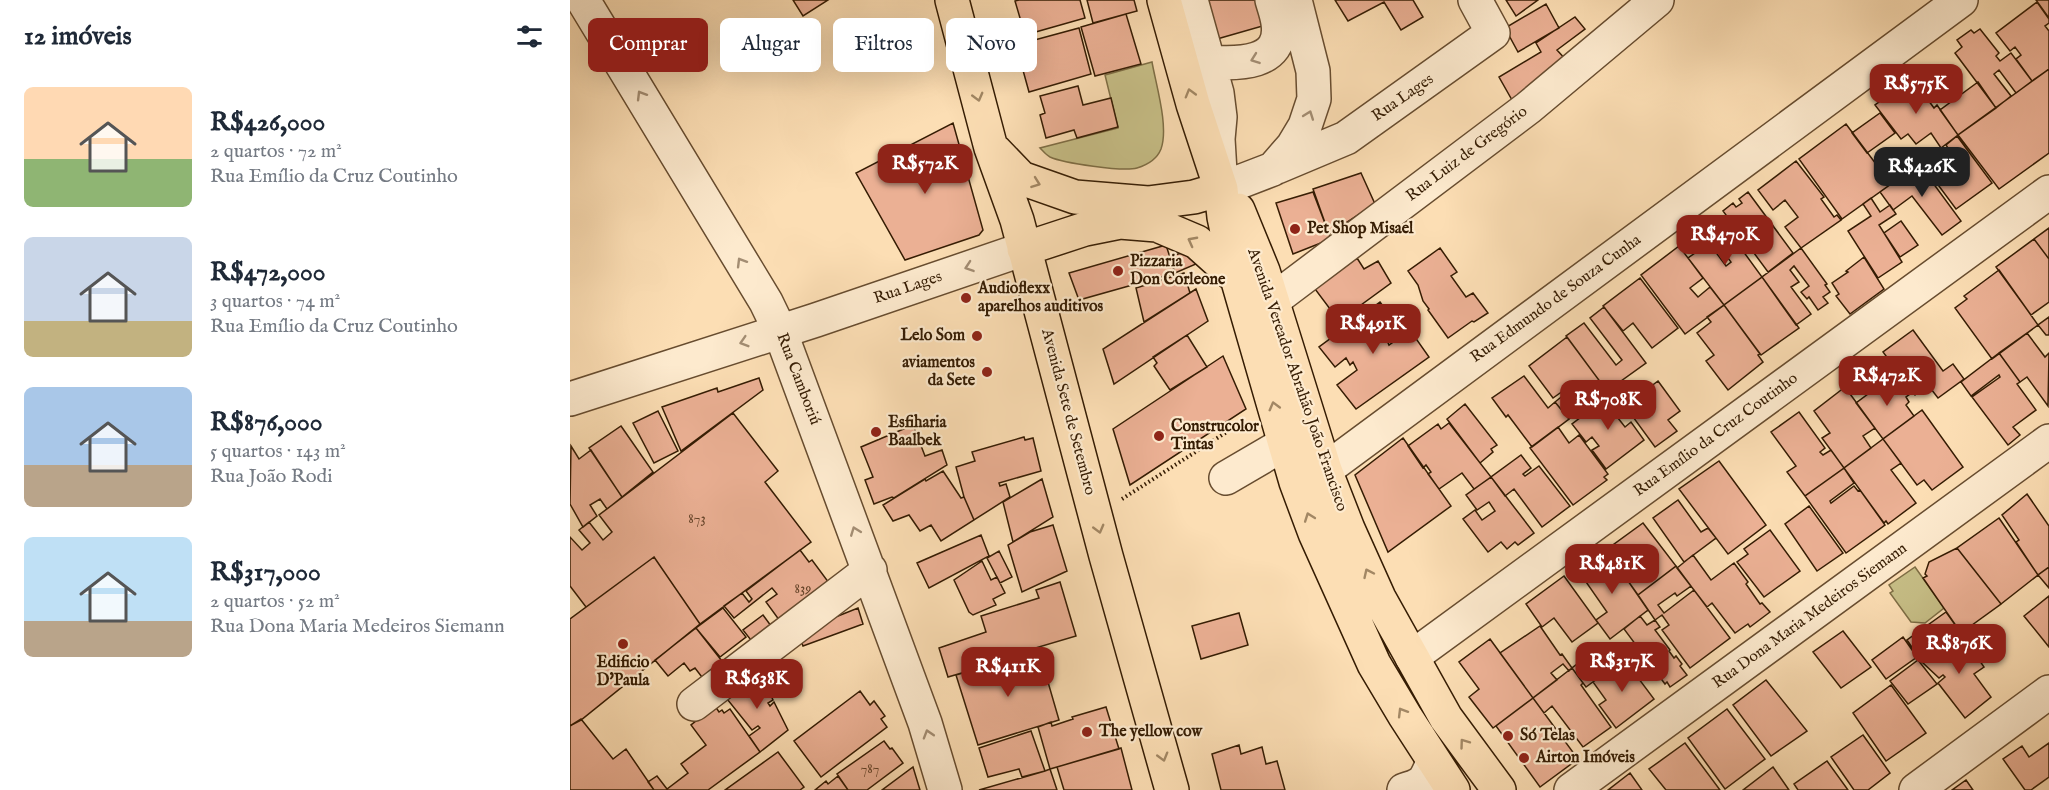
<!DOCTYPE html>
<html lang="pt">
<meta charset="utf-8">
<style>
:root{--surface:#fff;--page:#f6f6f7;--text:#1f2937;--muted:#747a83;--accent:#8f2418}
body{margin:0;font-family:"IM FELL English",serif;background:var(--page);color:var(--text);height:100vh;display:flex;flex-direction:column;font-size:22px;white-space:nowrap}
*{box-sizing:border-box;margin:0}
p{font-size:20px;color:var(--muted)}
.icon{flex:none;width:33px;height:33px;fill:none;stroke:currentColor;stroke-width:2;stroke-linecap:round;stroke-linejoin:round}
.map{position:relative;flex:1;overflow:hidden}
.side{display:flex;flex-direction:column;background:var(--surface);width:570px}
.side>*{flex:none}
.guide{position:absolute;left:18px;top:18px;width:570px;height:54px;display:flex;gap:12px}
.price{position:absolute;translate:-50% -51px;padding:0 14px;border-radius:12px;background:var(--accent);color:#fff;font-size:20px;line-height:39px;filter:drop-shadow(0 2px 3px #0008)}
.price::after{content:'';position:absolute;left:50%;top:36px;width:18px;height:14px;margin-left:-9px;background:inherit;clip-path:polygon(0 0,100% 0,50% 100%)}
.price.active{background:#222;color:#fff}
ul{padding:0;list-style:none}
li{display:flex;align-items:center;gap:18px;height:150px;padding:0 24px}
li span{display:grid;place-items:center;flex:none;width:168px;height:120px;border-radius:9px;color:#555}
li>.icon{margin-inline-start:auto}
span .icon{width:72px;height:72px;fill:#fffc;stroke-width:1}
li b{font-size:26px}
h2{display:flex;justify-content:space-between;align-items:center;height:72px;padding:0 24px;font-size:26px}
.chip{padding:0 21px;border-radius:9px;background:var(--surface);box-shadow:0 6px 24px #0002;font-size:21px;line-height:54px}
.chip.active{background:var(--accent);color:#fff}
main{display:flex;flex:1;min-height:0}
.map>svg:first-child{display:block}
.green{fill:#c7bf87;stroke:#7e6e45;stroke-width:1.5}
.building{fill:#ebb094;stroke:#351c03;stroke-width:1.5}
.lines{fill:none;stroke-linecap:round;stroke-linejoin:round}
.minor-casing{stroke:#674c2f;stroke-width:36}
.major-casing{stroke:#351c03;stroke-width:36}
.path{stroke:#351c03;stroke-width:4;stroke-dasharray:1.5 3;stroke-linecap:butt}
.minor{stroke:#fdeace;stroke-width:33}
.major{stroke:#fcdeb4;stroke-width:33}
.oneway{stroke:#a38d73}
.oneway2{stroke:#a28764}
.poi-dot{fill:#8f2418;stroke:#fdeace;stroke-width:2}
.labels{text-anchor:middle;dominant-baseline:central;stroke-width:4.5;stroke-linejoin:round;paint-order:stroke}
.number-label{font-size:14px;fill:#624127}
.street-label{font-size:16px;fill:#351c03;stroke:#fdeace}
.poi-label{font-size:16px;font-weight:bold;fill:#351c03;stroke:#fdeace;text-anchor:start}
</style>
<main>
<section class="side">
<h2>12 imóveis<svg class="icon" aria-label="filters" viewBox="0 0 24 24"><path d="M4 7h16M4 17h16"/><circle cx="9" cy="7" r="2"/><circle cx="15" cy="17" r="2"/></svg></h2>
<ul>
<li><span style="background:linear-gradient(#ffd9b3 60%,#8fb573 0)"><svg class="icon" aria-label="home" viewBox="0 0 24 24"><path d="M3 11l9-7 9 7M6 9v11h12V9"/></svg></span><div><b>R$426,000</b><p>2 quartos · 72 m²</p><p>Rua Emílio da Cruz Coutinho</p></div></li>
<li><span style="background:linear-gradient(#c9d6e8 70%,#c2b280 0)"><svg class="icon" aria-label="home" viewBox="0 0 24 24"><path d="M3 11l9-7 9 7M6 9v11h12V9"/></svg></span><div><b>R$472,000</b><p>3 quartos · 74 m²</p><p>Rua Emílio da Cruz Coutinho</p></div></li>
<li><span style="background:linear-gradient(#a9c7e8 65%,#b9a48a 0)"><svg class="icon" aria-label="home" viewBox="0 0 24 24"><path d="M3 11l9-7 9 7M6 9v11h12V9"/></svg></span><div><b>R$876,000</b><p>5 quartos · 143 m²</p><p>Rua João Rodi</p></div></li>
<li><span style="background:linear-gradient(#bfe0f5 70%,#b9a48a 0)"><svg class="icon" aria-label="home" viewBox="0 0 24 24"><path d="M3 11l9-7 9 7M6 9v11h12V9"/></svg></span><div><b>R$317,000</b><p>2 quartos · 52 m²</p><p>Rua Dona Maria Medeiros Siemann</p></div></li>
</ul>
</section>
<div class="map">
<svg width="1479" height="790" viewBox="0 0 1479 790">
<rect width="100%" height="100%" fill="#fcdeb4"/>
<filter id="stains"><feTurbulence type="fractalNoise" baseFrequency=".00333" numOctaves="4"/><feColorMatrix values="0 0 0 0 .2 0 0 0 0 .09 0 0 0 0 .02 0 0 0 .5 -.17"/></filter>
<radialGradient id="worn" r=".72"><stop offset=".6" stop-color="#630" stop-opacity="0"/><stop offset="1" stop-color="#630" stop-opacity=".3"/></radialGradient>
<path class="green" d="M582 62C586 85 599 127 591 149 587 159 577 165 567 168 553 172 493 163 480 157 476 155 473 151 470 148L548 128 535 75Z
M1345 567 1374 608 1355 623 1341 622 1320 593 1323 591 1319 585Z"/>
<path class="building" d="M223 0H258L233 16Z
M449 0H510L515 18 455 35 445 1Z
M517 0H564L567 11 523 23Z
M629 0H690L696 25 640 41Z
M765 0H843L853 17 831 30 814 2 778 21Z
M936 0H968L946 16Z
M1466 0H1479V18Z
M1467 2 1479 19V23L1475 26 1479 31V69L1462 81 1446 59 1451 55 1445 47 1440 51 1426 33Z
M976 4 989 28 948 52 935 28Z
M556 14 571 64 525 76 511 27Z
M1005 17 1015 29 987 50 998 62 942 100 929 77 971 52 966 43Z
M509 28 521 74 459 92 446 45Z
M1410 29 1429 53 1426 56 1430 61 1441 53 1462 81 1446 93 1429 70 1424 74 1441 96 1426 108 1385 53 1392 47 1387 40 1401 30 1404 33Z
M1479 69V153L1429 189 1388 135Z
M1342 78 1364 108 1367 105 1388 135 1371 148 1361 133 1346 144 1338 134 1331 139 1305 105Z
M1408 82 1426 108 1388 135 1370 110Z
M508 86 513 105 541 98 548 127 507 138 504 130 476 138 470 115 475 113 470 96Z
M1310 113 1325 133 1297 153 1282 133Z
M383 123 413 230 409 235 335 260 286 173Z
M1276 124 1321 184 1272 219 1229 159Z
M1387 136 1422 183 1386 209 1354 166 1378 148 1376 145Z
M1226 161 1254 197 1251 199 1264 217 1267 215 1271 220 1231 248 1215 227 1228 217 1215 200 1203 210 1188 190Z
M1349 164 1391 221 1372 235 1342 196 1323 210 1310 192Z
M791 173 805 204 759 234 743 189Z
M743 192 761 239 723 254 706 203Z
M1178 192 1223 253 1198 272 1153 211 1163 203 1166 207 1172 203 1169 199Z
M1301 198 1310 212 1320 205 1326 214 1309 225 1332 262 1308 278 1278 231 1301 216 1293 204Z
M1151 221 1192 277 1154 305 1118 258 1139 243 1156 266 1161 262 1137 230Z
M1331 221 1348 245 1330 257 1314 233Z
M1479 228V259L1464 239Z
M1464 239 1479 259V302L1461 315 1426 267Z
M596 245 605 273 509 300 499 273Z
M1109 246 1133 278 1120 288 1128 297 1140 287 1154 305 1115 334 1071 275Z
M870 248 887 272 881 276 896 297 903 293 918 313 904 322 902 321 878 338 858 310 859 309 853 301 848 285 838 271Z
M1231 248 1257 284 1255 285 1260 292 1253 297 1258 303 1248 310 1239 297 1237 299 1231 292 1239 286 1224 266 1220 270 1229 282 1221 287 1241 314 1226 325 1192 277Z
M612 253 622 258 626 264 605 273 600 256Z
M1294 257 1314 289 1280 314 1266 296 1269 294 1262 283 1278 272 1276 271Z
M787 258 794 269 808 261 821 283 769 321 745 289Z
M1429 270 1468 325 1422 359 1385 308 1397 299 1394 296Z
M614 273 620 293 574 322 566 288Z
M1192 277 1229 328 1191 355 1154 305Z
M1070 278 1108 328 1082 348 1063 323 1053 331 1033 306Z
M626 289 638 321 544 384 533 349Z
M810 302 825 323 813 331 819 345 840 330 859 357 786 409 767 385 787 370 783 362 780 365 776 358 765 367 749 347Z
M1154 305 1190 354 1188 355 1193 362 1158 390 1136 361 1144 355 1127 333 1141 322 1137 317Z
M1034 307 1076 363 1037 391 996 336 1014 323 1046 365 1052 360 1020 318Z
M1479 317V335H1476L1468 325Z
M1343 330 1373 371 1383 364 1394 379 1368 398 1358 385 1345 395 1313 352Z
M1457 333 1475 357 1479 353 1478 406 1457 377 1450 382 1429 353Z
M617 335 637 367 600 390 584 366 587 363 583 357Z
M997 337 1037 391 999 419 985 402 1000 390 1006 395 1013 390 1007 381 983 398 959 366Z
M1429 353 1450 382 1447 384 1466 410 1443 427 1450 435 1438 445 1402 397 1430 377 1429 375 1401 396 1391 382Z
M653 356 676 409 560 485 543 429Z
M1325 374 1340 394 1336 397 1339 402 1336 405 1344 416 1313 439 1286 403Z
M954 376 978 408 985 402 999 419 962 447 938 415 936 417 922 398Z
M189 378 193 390 111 451 92 407 147 388 148 392Z
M1088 381 1110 411 1098 420 1107 431 1085 447 1055 406Z
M1275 387 1305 428 1293 436 1301 448 1274 468 1252 438 1260 433 1244 411Z
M1041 395 1054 413 1048 418 1055 427 1061 422 1074 440 1036 469 1022 450 1029 446 1022 437 1016 442 1002 424 1015 414 1012 410 1024 400 1028 405Z
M895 404 927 445 921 449 923 452 910 463 877 419Z
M1352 410 1393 467 1362 490 1354 480 1347 485 1313 439Z
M88 411 108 451 84 463 63 423Z
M1229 412 1255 448 1250 452 1253 455 1261 450 1274 468 1235 496 1217 472 1226 466 1201 432Z
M163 413 208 471 195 482 241 542 130 624 84 557 16 607 0 586V537L12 550 20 543 9 530 19 522 33 540 42 532 29 515Z
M879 423 921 477 904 489 892 473 869 489 858 474 861 472 856 465 853 468 838 446 868 424 871 429Z
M343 425 355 456 372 450 377 465 324 498 322 497 304 504 295 480 303 477 291 447Z
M51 426 83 472 52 497 19 448Z
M988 427 999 443 1009 435 1038 474 1034 477 1037 480 1003 505 960 448Z
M454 437 455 440 463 438 471 471 429 483 430 486 436 484 440 497 404 520 394 497 386 467 405 461 402 452Z
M833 438 881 506 818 552 785 475Z
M1313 439 1331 463 1321 470 1346 503 1318 524 1316 521 1314 523 1274 468Z
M1 446 9 459 21 450 52 497 37 509 30 499 20 505 27 516 13 527 0 504Z
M951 455 961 468 953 474 955 476 969 466 1000 506 972 527 944 489 935 496 921 477Z
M1149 461 1196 525 1158 554 1109 489Z
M1274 468 1284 483 1260 501 1261 503 1284 486 1288 491 1290 490 1315 525 1276 553 1235 496Z
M373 471 391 498 394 497 404 520 371 541 361 525 350 531 339 515 323 521 313 505 355 479 356 481Z
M921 477 964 533 948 545 945 542 937 549 931 542 918 552 893 519 905 510 912 520 925 511 919 502 907 510 896 495Z
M472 479 483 517 443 542 433 502Z
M1457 494 1479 526V567L1468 575 1446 542 1449 540 1432 515Z
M1108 500 1131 532 1138 528 1146 538 1114 562 1083 518Z
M1239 506 1273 553 1247 571 1215 524Z
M1429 518 1468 575 1431 604 1387 548Z
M1073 523 1106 566 1068 595 1036 550Z
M483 525 497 571 452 592 438 545 460 532Z
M1200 530 1230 571 1194 597 1167 562 1178 554 1174 549Z
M411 535 419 556 359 588 347 563Z
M1387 548 1431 604 1391 633 1353 578 1357 576 1355 574 1359 562Z
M230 550 239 562 242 560 265 591 215 628 196 602 207 594 202 588 164 618 154 606 172 593 179 602 182 599 176 591Z
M429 551 442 577 430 583 417 558Z
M1031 551 1052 580 1056 578 1078 610 1040 639 1026 620 1037 612 1007 569Z
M1123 555 1141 580 1164 563 1178 582 1176 584 1190 604 1192 603 1200 612 1180 627 1178 624 1165 633 1142 603 1137 607 1107 568Z
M84 557 130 624 11 720 0 726V619Z
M412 561 421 580 427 577 435 593 423 599 426 605 403 615 399 612 384 580Z
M1106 566 1121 586 1107 596 1105 593 1088 605 1094 613 1124 590 1160 638 1120 668 1092 630 1099 625 1092 615 1085 620 1068 595Z
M1479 567V588L1468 575Z
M994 576 1028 623 1002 642 984 618 972 627 956 604Z
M490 582 506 636 425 660 426 663 378 677 369 648 416 632 411 616 469 598 466 590Z
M1479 596V647L1454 616Z
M153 608 176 637 150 657 126 628Z
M288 608 293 624 233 646 228 632Z
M1376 612 1391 633 1352 662 1337 640Z
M669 613 678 645 631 659 622 626Z
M193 615 207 634 188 649 173 630Z
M1070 616 1077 625 1085 620 1090 627 1085 630 1100 650 1099 651 1104 658 1106 656 1112 664 1110 666 1117 675 1100 687 1097 682 1095 684 1054 629Z
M970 626 990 655 992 654 1002 668 999 671 993 664 981 673 987 680 963 698 930 653Z
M126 628 159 670 138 685 125 668 120 671 114 663 98 676 85 660Z
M1273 631 1301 667 1271 688 1243 652Z
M1391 633 1414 667 1404 674 1421 697 1395 718 1368 683 1375 677 1373 675 1369 678 1352 662Z
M1333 637 1347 657 1316 679 1302 660Z
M920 639 963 698 923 728 899 697 909 689 889 662Z
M1029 647 1043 667 1016 687 1002 668Z
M469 651 489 720 408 745 386 675Z
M1054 659 1084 699 1046 728 1029 705 1036 700 1023 682Z
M1348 660 1367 684 1338 704 1320 681Z
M1002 668 1013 683 1011 685 1041 727 1013 747 982 706 974 713 963 698Z
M183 671 196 684 203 700 198 703 200 706 204 702 218 730 190 752 179 736 190 728 188 726 182 730 153 694Z
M1196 680 1237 731 1201 756 1163 705Z
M1321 685 1356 733 1316 761 1283 713Z
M290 691 300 705 304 701 315 716 311 719 317 727 251 777 224 741Z
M963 698 1008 759 970 787 926 726Z
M145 706 149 712 152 710 154 713 160 709 190 752 138 790H84L78 782 87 776 97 789 118 773 111 764 136 745 121 725Z
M536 707 549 749 480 769 468 727 481 722 482 726 503 719 502 717Z
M1157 709 1195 759 1155 789 1118 738Z
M11 719 43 759 56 749 84 790H0V726Z
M461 731 475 771 452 777 449 769 418 777 409 748Z
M1293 735 1320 773 1298 790H1284L1261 757Z
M314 741 320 749 322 748 333 763 297 790H278L267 774Z
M1115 743 1150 790H1096L1079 769Z
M1479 743V777L1461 790H1455L1433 759 1452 746 1459 757Z
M669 745 671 754 692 747 696 764 707 761 715 790H651L642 754Z
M551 748 562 790H494L487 767Z
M208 752 234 787 230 790H155Z
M1257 761 1278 790H1228L1224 784Z
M343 767 350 790H312Z
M1203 767 1219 790H1173Z
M480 769 487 790H409L475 771Z
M1060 773 1072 790H1038Z
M268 776 278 790H245L256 781 258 784Z
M1396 780 1403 790H1382Z"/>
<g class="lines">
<defs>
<path id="minor" d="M13 0 196 302 210 331 355 723 375 790
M621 0 647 93 650 117 648 139 651 189 703 169 723 146 735 126 744 99 743 71 725 0
M639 62C667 64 714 65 708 23 707 15 704 7 702 0
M707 167 776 138 923 33 905 0
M702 301 958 108 1087 0
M0 399 246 320 454 249
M755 470 1391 0
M656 478 714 444
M842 657 1479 192
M124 704 300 570
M834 790C855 784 855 781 863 762
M1001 790 1479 441
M1346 790 1479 692"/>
<path id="major" d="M382 0 421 148 447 220 536 556 602 790
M594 0 623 104 651 189 654 217 667 278 726 482 745 533 804 664 835 716 883 790
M425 151 451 178 505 197 578 203 624 197 651 189
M668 210 693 271 755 470 778 529 809 598 876 718 929 790
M454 249 515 229 550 222 587 225 627 242 667 278"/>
</defs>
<use href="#minor" class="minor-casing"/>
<use href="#major" class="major-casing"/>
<path class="path" d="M552 499 677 419"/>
<use href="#minor" class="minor"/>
<use href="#major" class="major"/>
</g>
<defs><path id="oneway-chevron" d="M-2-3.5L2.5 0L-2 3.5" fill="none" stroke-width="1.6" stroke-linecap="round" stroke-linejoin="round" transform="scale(1.5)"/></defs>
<g class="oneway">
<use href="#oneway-chevron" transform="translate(685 59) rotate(160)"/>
<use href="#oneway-chevron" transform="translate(71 95) rotate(-121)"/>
<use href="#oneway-chevron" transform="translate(739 115) rotate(-70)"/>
<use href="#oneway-chevron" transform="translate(171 262) rotate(-121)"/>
<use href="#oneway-chevron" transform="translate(399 267) rotate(161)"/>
<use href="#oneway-chevron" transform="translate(174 342) rotate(163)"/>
<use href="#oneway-chevron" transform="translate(285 531) rotate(-111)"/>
<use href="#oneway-chevron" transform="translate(358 734) rotate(-107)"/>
</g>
<g class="oneway2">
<use href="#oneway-chevron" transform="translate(620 93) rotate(-106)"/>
<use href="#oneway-chevron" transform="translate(408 97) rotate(75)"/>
<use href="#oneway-chevron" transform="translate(466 183) rotate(20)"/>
<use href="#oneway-chevron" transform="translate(622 241) rotate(-152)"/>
<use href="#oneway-chevron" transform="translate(704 406) rotate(-105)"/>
<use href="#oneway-chevron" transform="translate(739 517) rotate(-110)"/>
<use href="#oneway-chevron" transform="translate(529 529) rotate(75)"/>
<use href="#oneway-chevron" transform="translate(798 573) rotate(-115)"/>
<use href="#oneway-chevron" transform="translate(832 712) rotate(-121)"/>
<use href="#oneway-chevron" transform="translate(894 743) rotate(-126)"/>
<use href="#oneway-chevron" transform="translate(593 757) rotate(74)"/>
</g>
<g class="poi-dot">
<circle cx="725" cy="229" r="6"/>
<circle cx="548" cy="271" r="6"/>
<circle cx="396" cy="298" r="6"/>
<circle cx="407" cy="336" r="6"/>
<circle cx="417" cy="372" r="6"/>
<circle cx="306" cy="432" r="6"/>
<circle cx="589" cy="436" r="6"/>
<circle cx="53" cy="644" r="6"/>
<circle cx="517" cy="732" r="6"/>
<circle cx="938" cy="736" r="6"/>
<circle cx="954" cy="758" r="6"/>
</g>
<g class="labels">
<g class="number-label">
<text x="127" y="519">873</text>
<text x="233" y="589">839</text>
<text x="300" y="769">787</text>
</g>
<g class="street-label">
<text transform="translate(833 98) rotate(-35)">Rua Lages</text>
<text transform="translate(897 154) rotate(-37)">Rua Luiz de Gregório</text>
<text transform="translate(338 288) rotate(-19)">Rua Lages</text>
<text transform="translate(986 299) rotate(-36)">Rua Edmundo de Souza Cunha</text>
<text transform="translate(228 379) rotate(69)">Rua Camboriú</text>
<text transform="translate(727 380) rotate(71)">Avenida Vereador Abrahão João Francisco</text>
<text transform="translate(498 412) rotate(75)">Avenida Sete de Setembro</text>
<text transform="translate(1146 435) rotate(-36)">Rua Emílio da Cruz Coutinho</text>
<text transform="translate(1240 616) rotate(-36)">Rua Dona Maria Medeiros Siemann</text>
</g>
<g class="poi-label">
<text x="737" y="229">Pet Shop Misael</text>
<text x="560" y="262">Pizzaria<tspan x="560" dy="18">Don Corleone</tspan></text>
<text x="408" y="289">Audioflexx<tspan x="408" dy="18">aparelhos auditivos</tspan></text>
<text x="395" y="336" text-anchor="end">Lelo Som</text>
<text x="405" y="363" text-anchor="end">aviamentos<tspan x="405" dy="18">da Sete</tspan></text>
<text x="318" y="423">Esfiharia<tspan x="318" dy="18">Baalbek</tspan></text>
<text x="601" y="427">Construcolor<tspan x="601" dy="18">Tintas</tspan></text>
<text x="53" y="663" text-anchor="middle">Edificio<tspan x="53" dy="18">D'Paula</tspan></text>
<text x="529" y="732">The yellow cow</text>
<text x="950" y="736">Só Telas</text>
<text x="966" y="758">Airton Imóveis</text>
</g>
</g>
<rect width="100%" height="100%" filter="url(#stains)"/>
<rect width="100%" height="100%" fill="url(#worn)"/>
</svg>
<b class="price" style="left:1346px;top:115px">R$575K</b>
<b class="price" style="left:355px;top:195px">R$572K</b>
<b class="price active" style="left:1352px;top:198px">R$426K</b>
<b class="price" style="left:1155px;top:266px">R$470K</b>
<b class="price" style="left:803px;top:355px">R$491K</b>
<b class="price" style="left:1317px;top:407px">R$472K</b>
<b class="price" style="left:1038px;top:431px">R$708K</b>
<b class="price" style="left:1042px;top:595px">R$481K</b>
<b class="price" style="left:1389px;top:675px">R$876K</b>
<b class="price" style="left:1052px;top:693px">R$317K</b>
<b class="price" style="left:438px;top:698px">R$411K</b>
<b class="price" style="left:187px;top:710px">R$638K</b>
<div class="guide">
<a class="chip active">Comprar</a>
<a class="chip">Alugar</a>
<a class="chip">Filtros</a>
<a class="chip">Novo</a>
</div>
</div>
</main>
